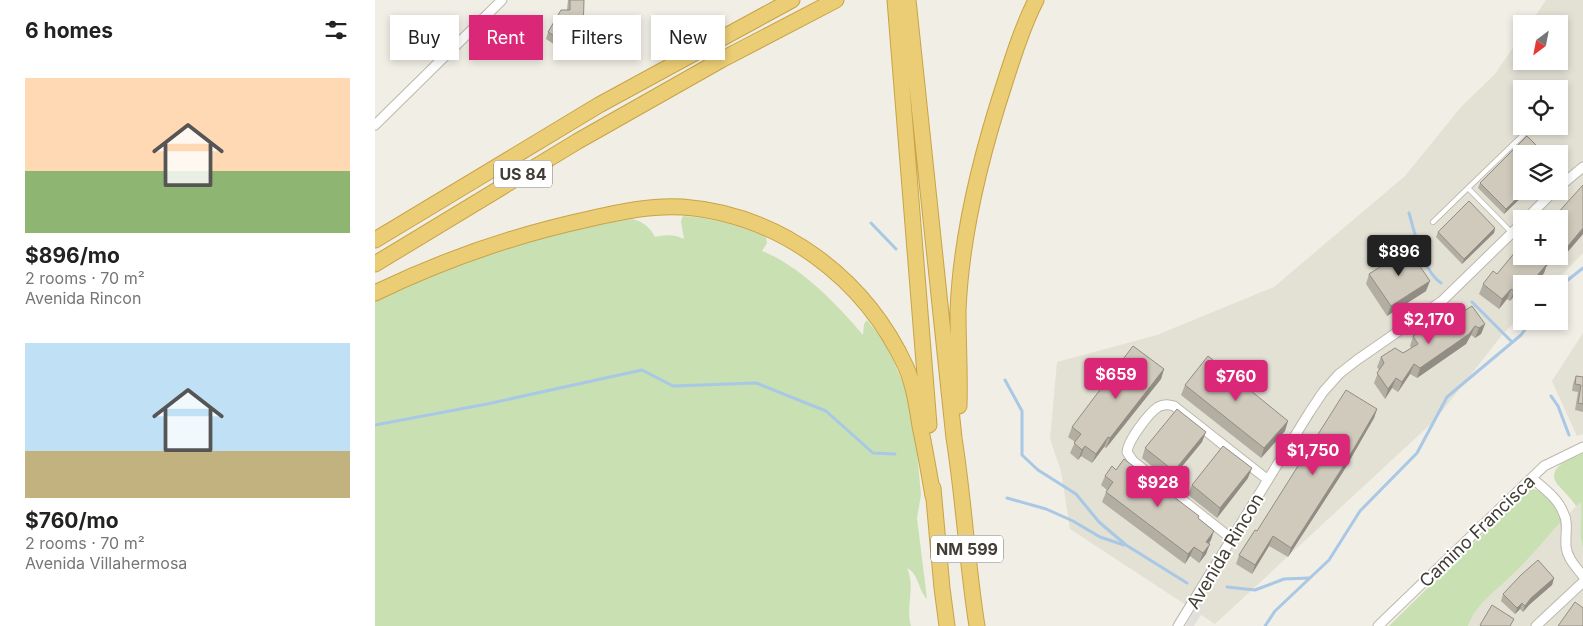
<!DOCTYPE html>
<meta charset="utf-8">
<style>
:root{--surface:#fff;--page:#f2f2f2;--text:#222;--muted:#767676;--accent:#db2777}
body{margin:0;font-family:Inter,sans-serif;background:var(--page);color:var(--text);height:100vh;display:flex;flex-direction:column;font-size:19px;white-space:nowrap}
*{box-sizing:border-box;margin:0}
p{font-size:16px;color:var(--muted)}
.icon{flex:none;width:28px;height:28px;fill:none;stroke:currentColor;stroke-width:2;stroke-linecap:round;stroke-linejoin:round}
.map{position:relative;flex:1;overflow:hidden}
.details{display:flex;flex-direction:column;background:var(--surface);width:375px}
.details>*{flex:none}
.banner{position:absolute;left:15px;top:15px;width:475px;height:45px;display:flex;gap:10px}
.needle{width:32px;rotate:212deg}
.controls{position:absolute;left:1138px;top:15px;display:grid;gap:10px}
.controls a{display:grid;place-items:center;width:55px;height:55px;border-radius:0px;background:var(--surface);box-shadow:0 2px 8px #0003;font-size:25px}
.price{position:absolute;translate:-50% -42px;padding:0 11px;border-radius:5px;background:var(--accent);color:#fff;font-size:16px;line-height:32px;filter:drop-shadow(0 1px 2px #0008)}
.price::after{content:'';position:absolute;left:50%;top:30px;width:15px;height:11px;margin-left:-8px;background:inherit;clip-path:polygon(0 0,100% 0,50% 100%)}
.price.active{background:#222;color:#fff}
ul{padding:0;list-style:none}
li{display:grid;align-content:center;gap:10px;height:265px;padding:0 25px}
li span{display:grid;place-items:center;height:155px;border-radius:0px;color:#555}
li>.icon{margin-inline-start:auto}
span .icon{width:90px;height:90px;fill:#fffc;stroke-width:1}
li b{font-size:21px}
h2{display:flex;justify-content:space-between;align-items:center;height:60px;padding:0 25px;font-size:21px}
.pill{padding:0 18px;border-radius:0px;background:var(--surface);box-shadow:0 2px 8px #0003;font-size:18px;line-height:45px}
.pill.active{background:var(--accent);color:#fff}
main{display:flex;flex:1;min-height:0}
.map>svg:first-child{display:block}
.residential{fill:#e3e0d4;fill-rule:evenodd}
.green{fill:#c8e0b2}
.parking{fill:#e1e0dd}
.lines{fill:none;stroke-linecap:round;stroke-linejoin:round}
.stream{stroke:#a8c8e6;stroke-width:3}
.lane-casing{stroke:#bdb8ac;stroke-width:6}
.street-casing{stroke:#bdb8ac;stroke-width:11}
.highway-casing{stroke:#c9a346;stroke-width:17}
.lane{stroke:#fff;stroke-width:4.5}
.street{stroke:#fff;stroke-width:9}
.highway{stroke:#ebcd75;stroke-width:15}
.wall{fill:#b3aea2}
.shaded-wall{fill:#928d84}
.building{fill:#d0cabc;stroke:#928d84}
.labels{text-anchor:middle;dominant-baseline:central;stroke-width:4;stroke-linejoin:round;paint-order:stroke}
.shield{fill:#fff;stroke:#7b7872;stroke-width:1}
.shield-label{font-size:16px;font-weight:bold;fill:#423e35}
.street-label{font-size:18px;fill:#423e35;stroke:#fff}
</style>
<main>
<section class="details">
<h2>6 homes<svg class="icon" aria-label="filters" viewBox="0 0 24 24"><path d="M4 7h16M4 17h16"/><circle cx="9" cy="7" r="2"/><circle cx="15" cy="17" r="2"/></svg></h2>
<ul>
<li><span style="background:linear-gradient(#ffd9b3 60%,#8fb573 0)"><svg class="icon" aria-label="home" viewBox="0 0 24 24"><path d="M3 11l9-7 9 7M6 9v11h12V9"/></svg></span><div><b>$896/mo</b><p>2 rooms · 70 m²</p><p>Avenida Rincon</p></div></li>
<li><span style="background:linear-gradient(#bfe0f5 70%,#c2b280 0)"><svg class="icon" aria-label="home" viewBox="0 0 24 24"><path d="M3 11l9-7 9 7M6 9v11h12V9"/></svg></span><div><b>$760/mo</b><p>2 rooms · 70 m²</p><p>Avenida Villahermosa</p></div></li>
</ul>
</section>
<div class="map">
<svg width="1208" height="626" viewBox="0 0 1208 626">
<rect width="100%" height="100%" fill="#f0eee5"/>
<path class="residential" d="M1171 0H1208V253L1178 284H1146V316L1127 335 1060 420 840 624 695 529 686 471 675 439 682 362 782 335 899 287 1030 176 1086 107 1120 74 1146 36V61H1184V24H1155ZM1146 89H1184V126H1146ZM1146 154H1184V191H1146ZM1146 219H1184V256H1146Z
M1208 333V434L1202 436 1177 381Z
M1206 501 1208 515 1206 543 1208 548V626H1093L1097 616 1111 597 1136 576Z"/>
<path class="green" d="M308 216C337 218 364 225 391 237L392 243 387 251C425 266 462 304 488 335L489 324 492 320 507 339 517 358 532 392 540 431 546 495 542 518 552 599C543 590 544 574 532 568 541 588 530 606 536 626H0V300C81 261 168 233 257 219 267 221 275 227 280 237 290 235 298 234 309 239L306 221Z
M1208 453V548C1203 533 1208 518 1206 502L1201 506C1196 498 1189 492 1183 485 1169 468 1196 458 1208 453Z
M1153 489C1168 487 1183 508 1187 521 1170 539 1154 559 1136 576 1119 592 1101 604 1093 626H1014Z"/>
<path class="parking" d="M825 601 832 605 819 626H810Z"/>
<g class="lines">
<path class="stream" d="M1034 213C1040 234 1048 271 1066 283
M496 223 521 249
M1184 287 1208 268
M1097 302 1137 342
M630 380 647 411V455L663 470 701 494 724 522 751 545 812 583
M1176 396 1183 406 1194 435
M0 425 112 404 267 370 298 386 381 383 451 411 498 453 520 454
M632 498 671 509 698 521 725 537 749 545
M852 587 880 590 909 579 934 578
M890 626 900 611 954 560 985 511 1042 453 1072 397 1146 335 1156 321"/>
<defs>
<path id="lane" d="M1058 222 1093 188
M1137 233 1093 188 1151 132"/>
<path id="street" d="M0 125 127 0
M1184 187 1208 167
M1151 219 1179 191
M1157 478C1168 488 1182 497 1188 512 1194 523 1190 534 1191 546 1192 558 1201 567 1208 576
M857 539 758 461 752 452C753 440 774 413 783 407 788 404 793 404 799 406L893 480
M803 626 934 413 948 392 964 374 982 360 1067 301 1146 224
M1003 626 1169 466 1208 447
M1161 626 1208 582"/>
<path id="highway" d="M520 0 554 425
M533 0 579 438C589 500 592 564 602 626
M0 240 224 105 417 0
M0 264 203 141 346 60 461 0
M0 293C68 260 140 235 214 219 245 212 276 205 308 207 406 215 490 278 531 367 539 386 542 406 545 426 550 449 554 473 558 496
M584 406C585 374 583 343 583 311 586 233 606 155 630 82 639 54 648 26 661 0
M558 488 567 588 572 626"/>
</defs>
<use href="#lane" class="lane-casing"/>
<use href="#street" class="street-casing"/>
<use href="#highway" class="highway-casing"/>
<use href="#lane" class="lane"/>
<use href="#street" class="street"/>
<use href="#highway" class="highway"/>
</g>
<path class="wall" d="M193 0H209L205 38H196L191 47 183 41 180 45 171 39 173 32 192 10Z
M164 32 158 43 148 38 150 33Z
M1105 183 1146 191H1153L1129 214 1103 188Z
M1180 216 1208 234 1189 256 1185 251 1184 252V219H1179Z
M1120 228 1119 233 1087 264 1061 237 1063 232Z
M1149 256H1180L1171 267 1169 273 1160 284H1146V294L1143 291 1135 301 1132 299 1124 309 1104 294 1108 284Z
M994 274 1051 291 1012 316 991 284Z
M1068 316 1110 324 1106 334 1100 338 1096 335 1091 344 1042 378 1035 374 1023 392 1017 388 1010 399 999 383 1004 370 1002 367 1006 357 1028 353 1036 348 1035 346 1038 336 1057 334 1066 328 1064 326Z
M789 369 786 379 731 448 729 447 717 463 706 456 703 460 695 453 700 442 693 437 697 427Z
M1201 376 1208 377V412L1200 410 1203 392 1197 391 1198 384Z
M810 385 910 431 886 458 806 395Z
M1002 409 999 418 968 472 913 557 894 546 877 574 861 564 864 555Z
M827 442 795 481 767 458 770 448Z
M741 470 823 519 836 540 834 543 831 554 824 563 815 556 810 564 727 502 731 492 732 490 726 485 730 476Z
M873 478 842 518 813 495 817 485Z
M1179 578 1177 585 1154 605 1148 612 1145 609 1140 614 1126 601 1128 594Z"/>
<path class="shaded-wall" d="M199 30 208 31 205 38H196L191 47 194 39Z
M1149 191H1153L1129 214 1131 209Z
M1120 228 1119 233 1087 264 1089 259Z
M1208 228V234L1189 256 1193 246Z
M1188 241 1185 251 1184 252V247Z
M1175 256H1180L1171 267 1169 273 1160 284H1155Z
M1055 281 1051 291 1012 316 1016 306Z
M1146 281 1143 291 1135 301 1139 291Z
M1136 289 1132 299 1124 309 1127 299Z
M1110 324 1106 334 1100 338 1104 328Z
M1100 326 1096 335 1091 344 1042 378 1045 368Z
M1039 364 1035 374 1023 392 1027 382Z
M789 369 786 379 731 448 735 438Z
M1021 378 1017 388 1010 399 1013 389Z
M1002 409 999 418 968 472 913 557 916 548Z
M913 421 910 431 886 458 889 448Z
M831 432 827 442 795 481 799 471Z
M733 437 729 447 717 463 721 454Z
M710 446 706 456 703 460 707 450Z
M877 468 873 478 842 518 845 508Z
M839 531 836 540 828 552 831 542Z
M898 536 894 546 877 574 880 565Z
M835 544 831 554 824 563 828 553Z
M819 547 815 556 810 564 813 554Z
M1179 578 1177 585 1154 605 1148 612 1150 606 1156 598Z
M1147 603 1145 609 1140 614 1142 608Z"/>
<path class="building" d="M195 0H209L208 31 199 30 194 39 185 34 183 38 173 32 186 10H195Z
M156 22 166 27 160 38 150 33Z
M1152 136 1170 154H1146V191H1149L1131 209 1105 183Z
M1208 185V228L1193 246 1188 241 1184 247V223L1186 221 1180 216Z
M1094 201 1120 228 1089 259 1063 232Z
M1033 249 1055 281 1016 306 994 274Z
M1141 251 1146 255V256L1149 257 1175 256 1170 262 1172 264 1155 284H1149L1146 281 1139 291 1136 289 1127 299 1108 284 1118 271 1122 274Z
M1082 306 1089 311 1097 306 1110 324 1104 328 1100 326 1094 334 1045 368 1039 364 1027 382 1021 378 1013 389 1002 373 1009 363 1006 357 1020 348 1028 353 1043 344 1038 336 1053 327 1057 334 1067 328 1071 321 1068 316Z
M758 346 789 369 735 438 733 437 721 454 710 446 707 450 699 443 706 434 697 427Z
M833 356 913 421 889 448 810 385Z
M1201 376 1208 377V404L1203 403 1206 385 1200 384Z
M971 390 1002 409 971 462 916 548 898 536 880 565 864 555 880 530 882 531Z
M802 409 831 432 799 471 770 448Z
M848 446 877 468 845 508 817 485Z
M749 459 824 516 823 518 839 531 831 542 835 544 828 553 819 547 813 554 731 492 738 482 730 476 737 466 741 470Z
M1163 560 1179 578 1156 598 1150 606 1147 603 1142 608 1128 594 1146 575Z
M1200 602 1208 608V626H1183Z
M1117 605 1139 619 1135 626H1107L1105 625Z"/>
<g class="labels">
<g class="shield">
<rect x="119" y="160.5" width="58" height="27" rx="4"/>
<rect x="556" y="535.5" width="72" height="27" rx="4"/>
</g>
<g class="shield-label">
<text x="148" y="174">US 84</text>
<text x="592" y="549">NM 599</text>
</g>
<g class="street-label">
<text transform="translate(1102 531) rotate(-44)">Camino Francisca</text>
<text transform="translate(850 551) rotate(-59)">Avenida Rincon</text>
</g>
</g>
</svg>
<div class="controls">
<a><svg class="needle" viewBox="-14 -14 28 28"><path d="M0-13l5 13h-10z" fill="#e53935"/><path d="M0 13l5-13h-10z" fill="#767676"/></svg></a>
<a><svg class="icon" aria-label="locate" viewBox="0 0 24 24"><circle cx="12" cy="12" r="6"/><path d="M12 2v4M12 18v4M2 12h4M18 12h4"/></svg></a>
<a><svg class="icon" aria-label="layers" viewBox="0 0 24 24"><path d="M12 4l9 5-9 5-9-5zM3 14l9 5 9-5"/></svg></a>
<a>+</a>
<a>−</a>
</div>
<b class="price active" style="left:1024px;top:277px">$896</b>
<b class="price" style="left:1054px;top:345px">$2,170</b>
<b class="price" style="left:741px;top:400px">$659</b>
<b class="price" style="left:861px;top:402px">$760</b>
<b class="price" style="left:938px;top:476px">$1,750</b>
<b class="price" style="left:783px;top:508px">$928</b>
<div class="banner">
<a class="pill">Buy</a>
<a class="pill active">Rent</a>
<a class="pill">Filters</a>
<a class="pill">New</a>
</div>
</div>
</main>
